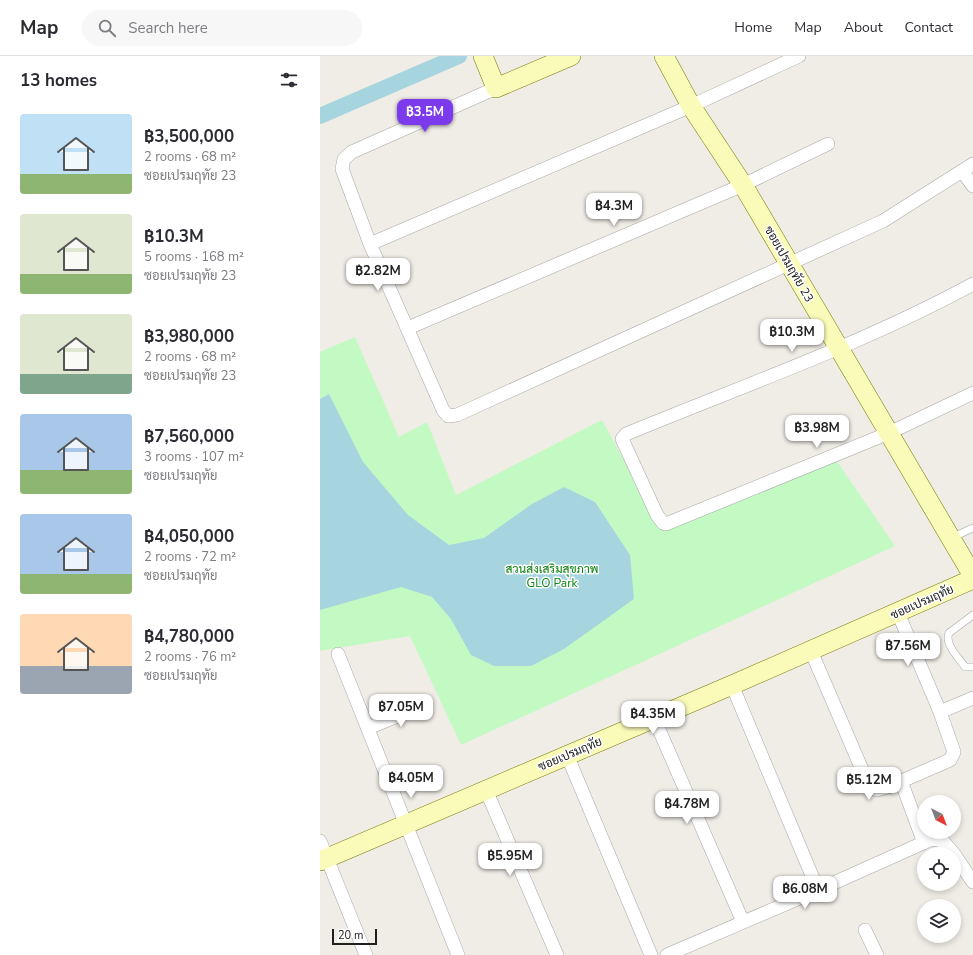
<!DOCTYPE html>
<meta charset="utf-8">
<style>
:root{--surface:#fff;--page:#f7f7f7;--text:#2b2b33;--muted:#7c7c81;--line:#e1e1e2;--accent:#7c3aed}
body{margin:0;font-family:"Nunito Sans",Sarabun,sans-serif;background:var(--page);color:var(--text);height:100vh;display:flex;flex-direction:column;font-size:15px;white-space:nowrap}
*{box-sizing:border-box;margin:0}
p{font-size:13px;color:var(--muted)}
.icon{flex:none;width:22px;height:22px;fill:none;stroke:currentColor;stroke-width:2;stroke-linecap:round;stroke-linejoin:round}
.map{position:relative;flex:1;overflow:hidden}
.side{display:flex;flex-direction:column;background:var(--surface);width:320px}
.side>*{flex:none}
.needle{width:26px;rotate:138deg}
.fabs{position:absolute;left:597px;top:739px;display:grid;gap:8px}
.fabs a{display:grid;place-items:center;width:44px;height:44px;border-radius:50%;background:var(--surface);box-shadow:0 2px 6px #0003;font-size:20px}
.scale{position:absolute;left:12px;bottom:10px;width:45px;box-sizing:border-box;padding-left:4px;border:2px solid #202020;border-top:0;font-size:11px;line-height:14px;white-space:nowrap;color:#202020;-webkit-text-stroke:3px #fff;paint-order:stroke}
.price{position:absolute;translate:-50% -34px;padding:0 9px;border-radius:8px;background:#fff;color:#222;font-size:13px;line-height:26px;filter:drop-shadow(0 1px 2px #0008)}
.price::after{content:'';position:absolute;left:50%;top:24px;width:12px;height:9px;margin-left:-6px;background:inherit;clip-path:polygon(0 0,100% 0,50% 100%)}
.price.on{background:var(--accent);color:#fff}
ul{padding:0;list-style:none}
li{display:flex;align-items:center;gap:12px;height:100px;padding:0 20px}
li span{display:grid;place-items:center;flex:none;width:112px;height:80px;border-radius:4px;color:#555}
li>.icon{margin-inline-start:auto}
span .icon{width:48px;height:48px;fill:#fffc;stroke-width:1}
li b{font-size:17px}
h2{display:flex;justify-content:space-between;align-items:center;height:48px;padding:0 20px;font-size:17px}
header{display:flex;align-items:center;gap:24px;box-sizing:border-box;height:56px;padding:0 20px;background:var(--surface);border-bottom:1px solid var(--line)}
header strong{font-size:19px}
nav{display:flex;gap:22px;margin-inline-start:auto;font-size:14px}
.search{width:280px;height:36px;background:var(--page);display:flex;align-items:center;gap:10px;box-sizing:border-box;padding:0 14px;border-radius:22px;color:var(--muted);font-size:15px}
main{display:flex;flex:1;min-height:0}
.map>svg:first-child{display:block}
.park{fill:#c3fac4}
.water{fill:#a6d5df}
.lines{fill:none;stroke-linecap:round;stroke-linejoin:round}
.canal{stroke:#a6d5df;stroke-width:16}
.lane-casing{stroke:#a7a7a7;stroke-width:8}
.street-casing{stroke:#a7a7a7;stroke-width:14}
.secondary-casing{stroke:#747a03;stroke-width:20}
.lane{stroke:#fff;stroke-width:7}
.street{stroke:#fff;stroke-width:13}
.secondary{stroke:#fbfbb9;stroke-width:19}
.labels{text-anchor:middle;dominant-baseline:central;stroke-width:3;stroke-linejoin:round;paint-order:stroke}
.street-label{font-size:12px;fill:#202020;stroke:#fff}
.park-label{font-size:12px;fill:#0a810d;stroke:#fff}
</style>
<header>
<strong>Map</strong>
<div class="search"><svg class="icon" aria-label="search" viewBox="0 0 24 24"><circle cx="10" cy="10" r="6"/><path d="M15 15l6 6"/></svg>Search here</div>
<nav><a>Home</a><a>Map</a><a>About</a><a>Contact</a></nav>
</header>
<main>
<section class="side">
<h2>13 homes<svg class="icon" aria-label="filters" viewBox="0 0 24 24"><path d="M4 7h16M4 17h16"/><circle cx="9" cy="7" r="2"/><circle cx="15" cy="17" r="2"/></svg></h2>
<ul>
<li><span style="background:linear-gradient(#bfe0f5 75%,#8fb573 0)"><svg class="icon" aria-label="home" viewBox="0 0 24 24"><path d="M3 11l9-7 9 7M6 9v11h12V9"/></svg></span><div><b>฿3,500,000</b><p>2 rooms · 68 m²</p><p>ซอยเปรมฤทัย 23</p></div></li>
<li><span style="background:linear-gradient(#dfe7d0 75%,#8fb573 0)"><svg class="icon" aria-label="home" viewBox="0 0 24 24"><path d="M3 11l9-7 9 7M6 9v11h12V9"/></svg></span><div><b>฿10.3M</b><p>5 rooms · 168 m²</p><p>ซอยเปรมฤทัย 23</p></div></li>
<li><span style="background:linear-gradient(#dfe7d0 75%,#7fa58c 0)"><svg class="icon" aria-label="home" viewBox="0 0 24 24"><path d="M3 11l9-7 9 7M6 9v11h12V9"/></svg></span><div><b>฿3,980,000</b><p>2 rooms · 68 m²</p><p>ซอยเปรมฤทัย 23</p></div></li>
<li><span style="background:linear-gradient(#a9c7e8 70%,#8fb573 0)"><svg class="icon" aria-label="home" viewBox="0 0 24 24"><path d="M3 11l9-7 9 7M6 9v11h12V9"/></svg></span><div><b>฿7,560,000</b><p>3 rooms · 107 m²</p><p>ซอยเปรมฤทัย</p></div></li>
<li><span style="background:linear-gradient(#a9c7e8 75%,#8fb573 0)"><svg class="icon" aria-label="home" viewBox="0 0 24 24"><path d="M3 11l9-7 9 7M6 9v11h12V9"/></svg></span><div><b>฿4,050,000</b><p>2 rooms · 72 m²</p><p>ซอยเปรมฤทัย</p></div></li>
<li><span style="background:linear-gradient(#ffd9b3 65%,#9aa5b1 0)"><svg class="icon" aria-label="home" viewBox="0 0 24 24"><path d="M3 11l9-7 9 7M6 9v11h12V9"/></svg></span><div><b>฿4,780,000</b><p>2 rooms · 76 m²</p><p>ซอยเปรมฤทัย</p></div></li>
</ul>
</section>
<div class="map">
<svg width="653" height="899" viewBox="0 0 653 899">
<rect width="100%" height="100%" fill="#f0ece6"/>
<path class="park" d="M35 281 79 381 107 366 136 439 282 364 340 471 514 401 575 490 141 689 90 580 0 595V296Z"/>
<path class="water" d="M9 338 43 406 88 459 129 489 164 482 212 448 244 431 275 446 310 499 314 543 244 593 211 610H174L151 599 131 563 112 541 81 531 0 554V343Z"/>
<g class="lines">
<path class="canal" d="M0 60 139 0"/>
<defs>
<path id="lane" d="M631 482 653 472
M653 559 629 577C624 588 639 602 645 611H653"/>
<path id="street" d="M176 32 32 96 24 103 22 113 50 188 123 354 128 360 137 359 563 165 653 108
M642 115 653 130
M50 188 371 50 479 0
M653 228C543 288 422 330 306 378L302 383 337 459 343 467 346 468 569 377 653 337
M88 272 423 129 508 88
M491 595 550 732 557 734 568 731 630 704 634 696 620 656 578 557
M18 598 138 899
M412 629 498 834
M620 656 653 642
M334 662 423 866
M48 672 105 649
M247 699 331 899
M581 725 604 787
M166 734 237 899
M0 785 46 899
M634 798 653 826
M545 874 557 899
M347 899 498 834 612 783 623 785 634 798"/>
<path id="secondary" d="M163 0 176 32 251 0
M344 0 371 50 423 129 653 520
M0 805 412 629 653 523"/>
</defs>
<use href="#lane" class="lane-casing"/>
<use href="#street" class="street-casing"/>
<use href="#secondary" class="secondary-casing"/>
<use href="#lane" class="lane"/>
<use href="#street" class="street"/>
<use href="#secondary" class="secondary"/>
</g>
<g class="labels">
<g class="street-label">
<text transform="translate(469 208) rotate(60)">ซอยเปรมฤทัย 23</text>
<text transform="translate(602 546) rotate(-24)">ซอยเปรมฤทัย</text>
<text transform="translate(250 698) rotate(-23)">ซอยเปรมฤทัย</text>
</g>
<g class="park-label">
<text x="232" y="513">สวนส่งเสริมสุขภาพ<tspan x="232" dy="14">GLO Park</tspan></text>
</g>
</g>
</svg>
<div class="fabs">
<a><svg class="needle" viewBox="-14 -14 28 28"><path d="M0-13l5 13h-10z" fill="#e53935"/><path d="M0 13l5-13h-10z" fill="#7c7c81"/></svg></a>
<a><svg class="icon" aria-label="locate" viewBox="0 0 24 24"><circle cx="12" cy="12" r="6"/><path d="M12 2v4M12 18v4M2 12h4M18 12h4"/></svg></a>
<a><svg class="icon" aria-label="layers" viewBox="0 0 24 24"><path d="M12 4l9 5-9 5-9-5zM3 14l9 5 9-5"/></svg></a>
</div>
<div class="scale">20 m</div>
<b class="price on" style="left:105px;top:77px">฿3.5M</b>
<b class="price" style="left:294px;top:171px">฿4.3M</b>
<b class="price" style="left:58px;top:236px">฿2.82M</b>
<b class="price" style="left:472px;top:297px">฿10.3M</b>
<b class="price" style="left:497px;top:393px">฿3.98M</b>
<b class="price" style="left:588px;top:611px">฿7.56M</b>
<b class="price" style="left:81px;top:672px">฿7.05M</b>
<b class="price" style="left:333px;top:679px">฿4.35M</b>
<b class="price" style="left:91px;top:743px">฿4.05M</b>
<b class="price" style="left:549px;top:745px">฿5.12M</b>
<b class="price" style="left:367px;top:769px">฿4.78M</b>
<b class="price" style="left:190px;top:821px">฿5.95M</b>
<b class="price" style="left:485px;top:854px">฿6.08M</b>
</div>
</main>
